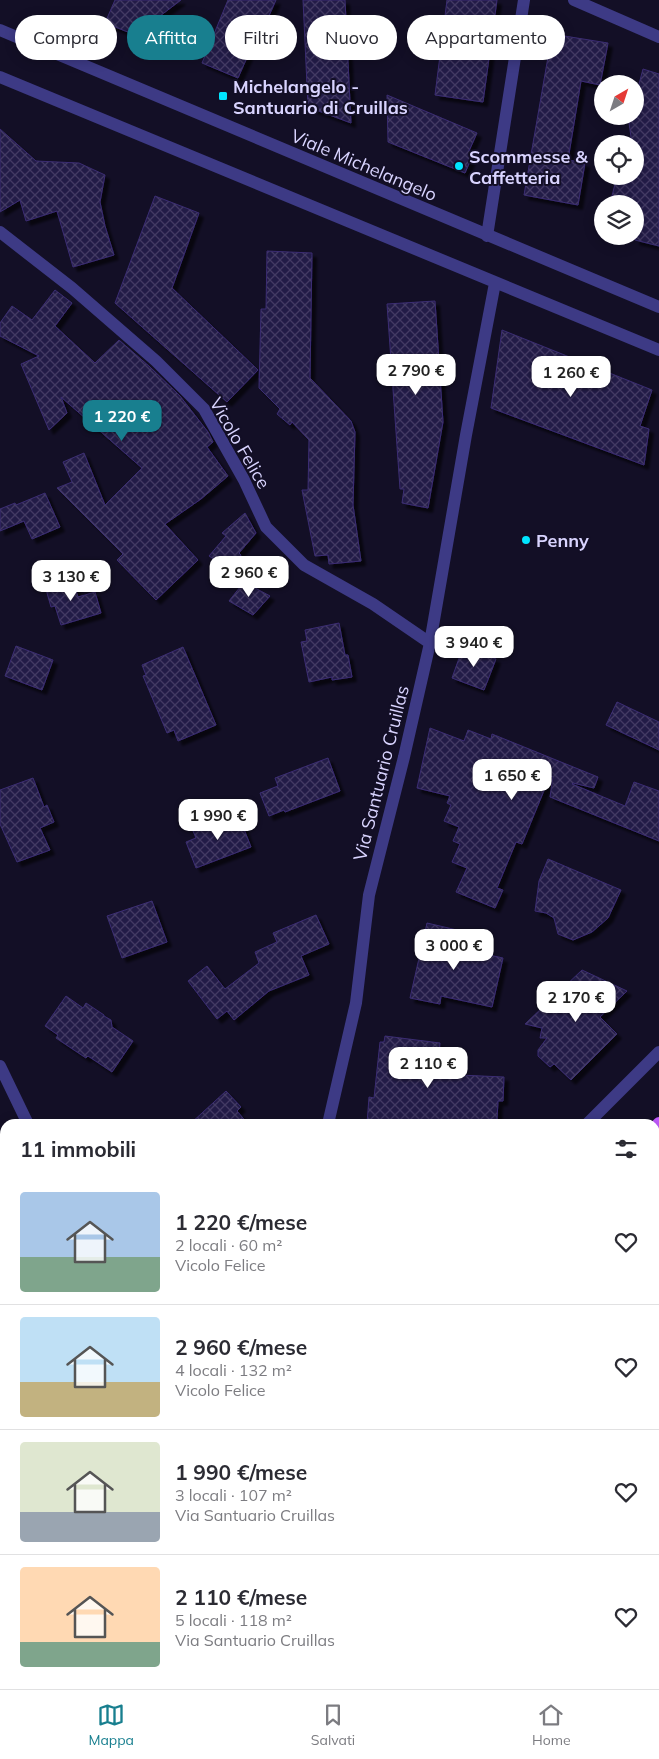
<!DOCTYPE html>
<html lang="it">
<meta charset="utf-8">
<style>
:root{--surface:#fff;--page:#f2f2f3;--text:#2b2b33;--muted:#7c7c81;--line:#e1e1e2;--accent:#187f8f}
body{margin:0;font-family:Mulish,sans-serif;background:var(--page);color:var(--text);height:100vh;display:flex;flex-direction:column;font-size:19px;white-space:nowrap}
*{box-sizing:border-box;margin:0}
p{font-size:16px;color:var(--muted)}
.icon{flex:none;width:28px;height:28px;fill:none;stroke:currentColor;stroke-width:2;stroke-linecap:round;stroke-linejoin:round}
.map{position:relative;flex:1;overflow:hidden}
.side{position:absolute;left:0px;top:1119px;width:660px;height:571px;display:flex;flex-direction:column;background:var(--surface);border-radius:15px 15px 0 0;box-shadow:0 2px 12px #0003}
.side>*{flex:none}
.hud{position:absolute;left:15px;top:15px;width:630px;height:45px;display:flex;gap:10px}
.needle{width:32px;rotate:39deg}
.controls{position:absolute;left:594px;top:75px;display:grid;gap:10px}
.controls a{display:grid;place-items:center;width:50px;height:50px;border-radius:50%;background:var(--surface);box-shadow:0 2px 12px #0003;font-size:25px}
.price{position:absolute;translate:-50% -42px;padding:0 11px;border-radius:10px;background:#fff;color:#222;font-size:16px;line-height:32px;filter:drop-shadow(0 1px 2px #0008)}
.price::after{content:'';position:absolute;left:50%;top:30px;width:15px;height:11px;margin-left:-8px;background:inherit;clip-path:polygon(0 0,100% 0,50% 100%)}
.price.on{background:var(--accent);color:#fff}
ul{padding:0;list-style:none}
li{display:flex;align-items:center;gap:15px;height:125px;padding:0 20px}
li+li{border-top:1px solid var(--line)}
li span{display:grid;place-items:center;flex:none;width:140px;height:100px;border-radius:5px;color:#555}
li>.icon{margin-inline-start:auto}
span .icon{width:60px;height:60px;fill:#fffc;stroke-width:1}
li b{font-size:21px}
h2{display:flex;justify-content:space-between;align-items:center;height:60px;padding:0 20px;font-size:21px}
.tag{padding:0 18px;border-radius:22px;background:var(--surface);box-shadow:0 2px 12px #0003;font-size:18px;line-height:45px}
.tag.on{background:var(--accent);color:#fff}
.tabs{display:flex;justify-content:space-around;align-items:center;height:70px;border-top:1px solid var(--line);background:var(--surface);font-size:14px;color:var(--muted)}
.tabs a{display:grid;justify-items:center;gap:2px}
.tabs .on{color:var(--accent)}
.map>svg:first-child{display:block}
.garden{fill:#12302f}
.building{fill:url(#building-cross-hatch);stroke:#3b2d73;filter:url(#shadow)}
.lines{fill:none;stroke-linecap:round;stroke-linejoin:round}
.minor{stroke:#3d3a85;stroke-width:12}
.major{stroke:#c25bff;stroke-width:12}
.poi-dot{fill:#00e5ff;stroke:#130f26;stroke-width:2}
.labels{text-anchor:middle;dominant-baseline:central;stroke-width:4;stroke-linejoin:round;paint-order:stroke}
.poi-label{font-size:18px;font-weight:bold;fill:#d9d4ff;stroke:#130f26;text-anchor:start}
.street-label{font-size:18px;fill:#d9d4ff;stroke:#130f26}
</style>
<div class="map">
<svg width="659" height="1689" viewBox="0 0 659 1689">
<defs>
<pattern id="building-cross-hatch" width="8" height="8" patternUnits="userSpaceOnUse" patternTransform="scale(1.25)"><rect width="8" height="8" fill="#241b47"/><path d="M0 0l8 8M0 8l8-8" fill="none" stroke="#433b63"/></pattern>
<filter id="shadow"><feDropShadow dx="4.5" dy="4.5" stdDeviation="1" flood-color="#0009"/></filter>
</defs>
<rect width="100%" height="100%" fill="#130f26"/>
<path class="garden" d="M659 1321V1437L655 1436V1330Z
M0 1434 5 1437V1571L0 1568Z
M659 1577V1689H628L629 1685H655V1591Z"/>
<path class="building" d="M115 0H181L156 19 148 40 105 23Z
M228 0H276L252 54 249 53 238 78 202 63Z
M303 0H345L351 123 308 107Z
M447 0H497L483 102 435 95Z
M552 34 608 43 600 85 581 81 568 160 585 163 578 205 524 195Z
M643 69 659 74V246L635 240 636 234 635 204H610L617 176H635V144H632L628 116H635V99Z
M387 95 477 133 469 151 474 152 465 173 388 142Z
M0 129 36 161 79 163 105 175 100 202 105 226 114 255 73 267 57 211 26 221 20 200 0 212Z
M155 196 199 213 172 288 258 370 227 402 115 303Z
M267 251 312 253 310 378 351 421 355 432 353 505 361 561 329 564 328 555 315 556 302 490H308L309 440 292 422 290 425 277 414 280 409 259 388 261 309H266Z
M55 290 72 303 55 326 95 363 119 340 150 367 180 396 208 432 213 442 207 447 228 476 201 499 165 524 198 560 156 600 117 560 123 554 57 488 72 482 63 462 84 453 105 505 142 468 61 397 67 413 49 430 21 364 39 356 0 336V323L12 306 32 320Z
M435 301 443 422 428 508 402 503 404 489H400L387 304Z
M502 330 652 390 640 426 649 429 644 465 491 408Z
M45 493 60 527 32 539 24 521 0 531V509L15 503 16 505Z
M245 513 256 533 239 553 241 555 230 570 209 556 226 536 222 533Z
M72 578 78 597 95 592 101 613 61 625 55 606 51 607 45 586Z
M244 582 270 596 253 615 229 601Z
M339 623 345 655H348L352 677 332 680V677L309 682 301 642 307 641 305 630Z
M16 646 53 660 42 690 5 676Z
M183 647 216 725 178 741 174 730 167 733 143 676 146 675 142 665Z
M463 647 496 659 484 690 452 678Z
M617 702 659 722V750L606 725Z
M430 728 464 741 468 730 491 739 492 734 598 777 594 788 573 783 572 784 625 806 634 782 659 791V841L550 797 553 777 550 776 522 844 516 842 497 888 503 890 495 908 456 892 467 868 452 862 460 844 453 841 459 827 444 821 451 805 447 803 450 796 417 788Z
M328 758 340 791 285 812 284 810 269 816 260 793 278 786 275 778Z
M33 778 44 807 47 805 54 822 40 828 50 850 17 862 0 824V790Z
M238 814 251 847 196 868 186 842 196 838 193 831Z
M548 859 621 890 608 918 592 932 573 940 558 934 554 918 546 913 535 911 539 881Z
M152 901 167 942 122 958 107 916Z
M316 915 329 944 301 956 309 975 269 991 234 1020 227 1011 217 1019 188 981 207 966 225 989 259 963 255 952 277 942 273 933Z
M427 923 457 930 453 947 503 958 492 1007 441 996 440 1004 410 998Z
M582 970 627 991 600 1017 617 1034 571 1080 554 1064 550 1067 538 1056V1050L547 1038H540L542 1028 525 1024Z
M66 996 83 1008 86 1003 104 1015V1016L111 1020 112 1027 133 1041 112 1072 88 1056 86 1058 56 1038 58 1035 45 1026Z
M385 1036 440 1043 437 1074 504 1077 503 1101H498L497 1120 489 1119V1124H367L369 1097 374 1098 380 1042H384Z
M226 1091 241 1107 237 1111 248 1124H190Z"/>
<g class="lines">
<path class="minor" d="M574 0 659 37
M0 30 659 307
M0 77 659 350
M0 232 72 288 156 361 204 409 244 480 266 527 304 565 373 604 430 643
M487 236 524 0
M0 1066 28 1124
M328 1124 356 1003 369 895 404 757 430 643 466 435 495 283
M587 1124 659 1052
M655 1274 659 1270
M0 1606 5 1607
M0 1674 5 1675
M316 1685V1689
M27 1689 31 1685
M239 1689 244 1685"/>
<path class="major" d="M655 1127 659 1123
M655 1197 659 1193
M86 1689 90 1685
M171 1689 175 1685"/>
</g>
<g class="poi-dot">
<rect x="218" y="91" width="10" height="10" rx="2.5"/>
<circle cx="459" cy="166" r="5"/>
<circle cx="526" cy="540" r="5"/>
</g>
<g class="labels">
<g class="poi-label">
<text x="233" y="86">Michelangelo -<tspan x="233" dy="21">Santuario di Cruillas</tspan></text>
<text x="469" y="156">Scommesse &amp;<tspan x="469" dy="21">Caffetteria</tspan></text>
<text x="536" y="540">Penny</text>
</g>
<g class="street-label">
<text transform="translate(364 165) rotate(23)">Viale Michelangelo</text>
<text transform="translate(240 443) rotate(60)">Vicolo Felice</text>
<text transform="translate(381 773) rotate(-76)">Via Santuario Cruillas</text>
</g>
</g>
</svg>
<div class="controls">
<a><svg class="needle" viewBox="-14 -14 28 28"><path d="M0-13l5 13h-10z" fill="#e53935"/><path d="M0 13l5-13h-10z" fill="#7c7c81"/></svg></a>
<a><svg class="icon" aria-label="locate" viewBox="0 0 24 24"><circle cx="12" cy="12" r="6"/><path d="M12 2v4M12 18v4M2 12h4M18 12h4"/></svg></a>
<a><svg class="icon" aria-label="layers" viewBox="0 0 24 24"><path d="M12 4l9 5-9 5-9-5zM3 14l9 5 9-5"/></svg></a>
</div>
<b class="price" style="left:416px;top:396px">2 790 €</b>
<b class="price" style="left:571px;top:398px">1 260 €</b>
<b class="price on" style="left:122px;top:442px">1 220 €</b>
<b class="price" style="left:249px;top:598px">2 960 €</b>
<b class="price" style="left:71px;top:602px">3 130 €</b>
<b class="price" style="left:474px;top:668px">3 940 €</b>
<b class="price" style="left:512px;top:801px">1 650 €</b>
<b class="price" style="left:218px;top:841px">1 990 €</b>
<b class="price" style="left:454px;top:971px">3 000 €</b>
<b class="price" style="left:576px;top:1023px">2 170 €</b>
<b class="price" style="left:428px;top:1089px">2 110 €</b>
<div class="hud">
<a class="tag">Compra</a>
<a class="tag on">Affitta</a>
<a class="tag">Filtri</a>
<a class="tag">Nuovo</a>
<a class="tag">Appartamento</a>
</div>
<section class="side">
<h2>11 immobili<svg class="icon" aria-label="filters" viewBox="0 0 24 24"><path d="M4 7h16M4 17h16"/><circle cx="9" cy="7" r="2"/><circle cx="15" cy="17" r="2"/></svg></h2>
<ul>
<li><span style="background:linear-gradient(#a9c7e8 65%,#7fa58c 0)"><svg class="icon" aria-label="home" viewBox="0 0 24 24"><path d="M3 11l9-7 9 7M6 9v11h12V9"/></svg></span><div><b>1 220 €/mese</b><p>2 locali · 60 m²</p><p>Vicolo Felice</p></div><svg class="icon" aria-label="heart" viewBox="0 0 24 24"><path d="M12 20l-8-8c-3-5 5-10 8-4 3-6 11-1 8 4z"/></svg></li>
<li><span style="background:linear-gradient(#bfe0f5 65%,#c2b280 0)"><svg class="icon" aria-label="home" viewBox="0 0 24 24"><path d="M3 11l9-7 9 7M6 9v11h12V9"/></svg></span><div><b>2 960 €/mese</b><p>4 locali · 132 m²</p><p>Vicolo Felice</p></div><svg class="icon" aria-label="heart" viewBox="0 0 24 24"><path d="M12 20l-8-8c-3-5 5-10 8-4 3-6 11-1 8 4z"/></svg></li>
<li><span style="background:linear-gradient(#dfe7d0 70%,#9aa5b1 0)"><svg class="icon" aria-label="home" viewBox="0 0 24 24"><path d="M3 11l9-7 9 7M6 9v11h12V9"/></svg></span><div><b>1 990 €/mese</b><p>3 locali · 107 m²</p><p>Via Santuario Cruillas</p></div><svg class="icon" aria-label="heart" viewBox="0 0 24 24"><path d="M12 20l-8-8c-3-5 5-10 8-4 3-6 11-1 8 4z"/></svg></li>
<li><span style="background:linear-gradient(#ffd9b3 75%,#7fa58c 0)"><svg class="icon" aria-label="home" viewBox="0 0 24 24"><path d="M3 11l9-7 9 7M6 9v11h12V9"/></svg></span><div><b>2 110 €/mese</b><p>5 locali · 118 m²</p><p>Via Santuario Cruillas</p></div><svg class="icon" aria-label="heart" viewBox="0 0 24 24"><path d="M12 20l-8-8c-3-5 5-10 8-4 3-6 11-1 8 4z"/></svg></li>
</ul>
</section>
</div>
<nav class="tabs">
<a class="on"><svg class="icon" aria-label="map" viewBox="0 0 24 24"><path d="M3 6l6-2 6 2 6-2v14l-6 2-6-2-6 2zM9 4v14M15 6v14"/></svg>Mappa</a>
<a><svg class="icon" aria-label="saved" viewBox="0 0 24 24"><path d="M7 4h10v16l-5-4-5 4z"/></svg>Salvati</a>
<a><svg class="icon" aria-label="home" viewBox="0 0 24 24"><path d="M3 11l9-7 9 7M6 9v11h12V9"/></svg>Home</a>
</nav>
